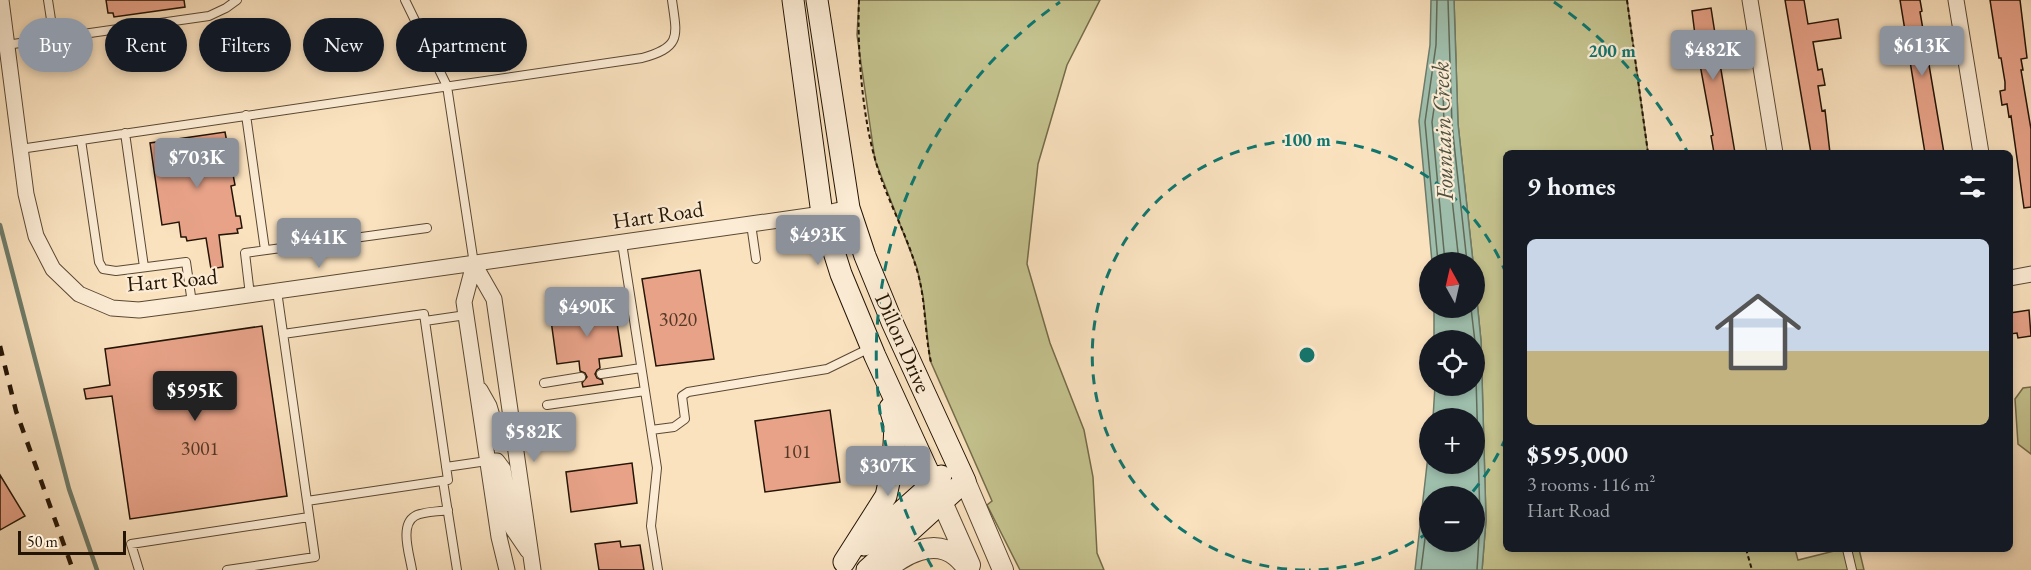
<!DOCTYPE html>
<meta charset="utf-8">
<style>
:root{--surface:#171b24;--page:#242831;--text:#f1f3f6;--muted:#9ea1a6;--line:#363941;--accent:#8c9099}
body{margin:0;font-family:"EB Garamond",serif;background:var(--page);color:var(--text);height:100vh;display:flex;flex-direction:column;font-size:22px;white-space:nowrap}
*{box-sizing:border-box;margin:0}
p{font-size:20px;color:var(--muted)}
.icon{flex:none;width:33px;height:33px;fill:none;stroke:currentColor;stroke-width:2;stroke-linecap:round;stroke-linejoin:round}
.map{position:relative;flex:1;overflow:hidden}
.sheet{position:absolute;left:1503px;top:150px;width:510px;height:402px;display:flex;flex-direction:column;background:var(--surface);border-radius:9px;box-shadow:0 3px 9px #0003}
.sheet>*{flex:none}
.top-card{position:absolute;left:18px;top:18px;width:570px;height:54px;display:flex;gap:12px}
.needle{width:39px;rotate:352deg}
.buttons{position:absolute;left:1419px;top:252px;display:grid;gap:12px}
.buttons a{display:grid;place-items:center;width:66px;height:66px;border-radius:50%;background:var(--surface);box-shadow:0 3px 9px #0003;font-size:30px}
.scale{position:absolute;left:18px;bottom:15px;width:108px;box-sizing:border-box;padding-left:6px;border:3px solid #231404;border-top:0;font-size:16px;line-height:21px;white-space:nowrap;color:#231404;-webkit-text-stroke:4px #fcecd5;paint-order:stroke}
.price{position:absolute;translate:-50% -51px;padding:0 14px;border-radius:6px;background:var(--accent);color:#fff;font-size:20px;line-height:39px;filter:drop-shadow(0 2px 3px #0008)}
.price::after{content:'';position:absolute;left:50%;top:36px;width:18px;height:14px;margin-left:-9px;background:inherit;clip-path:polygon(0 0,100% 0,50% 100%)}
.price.current{background:#222;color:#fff}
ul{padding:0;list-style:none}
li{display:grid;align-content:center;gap:12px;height:318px;padding:0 24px}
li+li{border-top:2px solid var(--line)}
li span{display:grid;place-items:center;height:186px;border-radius:9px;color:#555}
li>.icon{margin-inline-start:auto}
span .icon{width:108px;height:108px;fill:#fffc;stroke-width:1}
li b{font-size:26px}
h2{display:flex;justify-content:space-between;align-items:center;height:72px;padding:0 24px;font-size:26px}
.pill{padding:0 21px;border-radius:27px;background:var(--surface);box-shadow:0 3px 9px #0003;font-size:21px;line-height:54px}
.pill.current{background:var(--accent);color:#fff}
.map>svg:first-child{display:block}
.green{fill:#c4c28e;stroke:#746b49;stroke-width:1.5}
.water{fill:#9fbfad;stroke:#6d7b69;stroke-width:1.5;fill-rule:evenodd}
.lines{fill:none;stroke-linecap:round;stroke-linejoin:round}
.shore{stroke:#616a58;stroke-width:1.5}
.stream{stroke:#6d7b69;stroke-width:4.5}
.building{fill:#e7a288;stroke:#231404;stroke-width:1.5}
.service-casing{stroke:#594833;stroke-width:10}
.minor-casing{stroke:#594833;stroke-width:17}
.tertiary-casing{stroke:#594833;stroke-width:22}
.secondary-casing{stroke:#231404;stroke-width:23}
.path{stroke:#231404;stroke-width:2;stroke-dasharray:4.5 3;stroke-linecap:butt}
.service{stroke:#fcecd5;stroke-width:8}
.minor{stroke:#fcecd5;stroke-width:15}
.tertiary{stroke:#fcecd5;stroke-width:20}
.secondary{stroke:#fcecd5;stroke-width:21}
.rail{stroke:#231404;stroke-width:4.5;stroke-dasharray:10 10;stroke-linecap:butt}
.ring{fill:none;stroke:#0f766e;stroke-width:3;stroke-dasharray:10 8}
.labels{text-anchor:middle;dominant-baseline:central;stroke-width:4.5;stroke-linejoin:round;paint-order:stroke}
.number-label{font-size:20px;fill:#543825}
.street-label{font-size:22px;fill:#231404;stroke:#fcecd5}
.water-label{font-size:24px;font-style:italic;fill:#4e503f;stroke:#fcecd5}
.centre{fill:#0f766e;stroke:#fcecd5;stroke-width:3}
.ring-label{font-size:18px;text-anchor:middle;font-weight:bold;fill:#0f766e;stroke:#fcecd5;stroke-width:4.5;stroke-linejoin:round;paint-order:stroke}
</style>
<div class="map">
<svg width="2031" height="570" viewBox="0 0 2031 570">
<rect width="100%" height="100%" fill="#fae2bf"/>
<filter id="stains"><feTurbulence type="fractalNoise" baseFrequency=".00333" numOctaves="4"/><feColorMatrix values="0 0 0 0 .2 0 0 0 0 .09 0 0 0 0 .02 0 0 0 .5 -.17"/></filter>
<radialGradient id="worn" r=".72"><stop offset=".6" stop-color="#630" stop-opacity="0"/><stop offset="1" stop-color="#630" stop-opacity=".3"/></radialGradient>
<path class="green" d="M859 0H1100L1067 65 1038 164 1027 264 1050 343 1084 430 1093 477 1097 553 1104 570H1020L987 505 992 501 930 360 923 296 917 268 875 160 857 35Z
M1454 0H1627L1648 153H1506V549H1795L1798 560 1842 549H1859L1864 570H1482L1486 520 1481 341 1475 281 1474 262H1473L1458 124Z
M2031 387V454L2018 444 2015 399 2023 388Z"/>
<path class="water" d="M1431 0H1454L1458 124 1473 262H1432L1419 121 1430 45Z
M1475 281 1481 341 1486 520 1482 570H1415L1429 447 1430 464H1474V418H1433L1435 386H1474V340H1434V308H1474ZM1430 496H1474V542H1430Z"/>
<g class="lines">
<path class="shore" d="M1437 0 1436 45 1425 122 1438 262
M1448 0 1452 125 1467 262
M1445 262 1432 122 1437 88 1440 86 1443 88 1444 126 1459 262
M1471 308 1475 342 1480 520 1477 570
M1421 570 1430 499"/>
<path class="stream" d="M0 225 69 489 97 570"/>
</g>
<path class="building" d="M106 0H184L185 7 114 17 113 13H108Z
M1785 0H1804L1808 24 1838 19 1841 38 1813 42 1818 70 1822 69 1825 85 1818 86 1822 111 1825 110 1830 153H1811Z
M1900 0H1920L1922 11 1920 12 1944 153H1925Z
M1990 0H2020L2027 58 2021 59 2023 70H2021L2031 129V207L2024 208 2011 116 2009 117 2007 104 2002 105 2000 91 2005 90V82L2001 58H1999Z
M1711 8 1716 40 1735 153H1714L1711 136 1713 135 1696 43 1692 11Z
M225 132 235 185 231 186 236 216H240L242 228 237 229 238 233 219 235 223 267 211 269 206 238 187 241 186 237H181L179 222 162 225 150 143Z
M700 270 714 359 656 366 642 279Z
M614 303 622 356 599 359 600 368 597 370 595 374 597 378 602 380 603 384 583 387 582 383 587 377 585 373 580 371 579 361 557 364 550 313Z
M2029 310 2031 336 2018 338 2017 333 2010 334V313Z
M262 326 287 496 130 519 112 396 86 399 84 389 110 385 105 349Z
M830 410 840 482 765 492 755 421Z
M632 463 637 503 571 512 566 472Z
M0 475 25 516 0 530Z
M620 541 621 547 640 545 644 570H599L595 544Z"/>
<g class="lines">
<defs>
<path id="service" d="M48 0 54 39
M405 0 447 86 474 264
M6 45 209 16 226 8 237 0
M246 115 265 250
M125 133 144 267
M81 140 99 262 103 269 116 271 186 262 192 303
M20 149 642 58C682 47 677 36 672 0
M751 224 756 259
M622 243 657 468 651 526 658 570
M250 295 245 253 427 228
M425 321 466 315
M283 334 424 314 448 480 307 501
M601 374 641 368
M544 383 581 377
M547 405 645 391
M651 430 674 427 685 419 682 396 688 392 827 369 870 348
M446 467 487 461
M443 481 457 570
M1847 549 1852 570
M139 570 131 544 309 517
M227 570 315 557 277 291
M412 570C410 556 399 525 415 516 424 511 438 512 448 510"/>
<path id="minor" d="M1 0 26 194 36 236 53 269 79 294 112 308 139 310 192 303 822 214 849 208
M1750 0 1775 153
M1956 0 1981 153
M474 264 494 299 533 570
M474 264 464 302 499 537 507 570
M2010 278 2031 274
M480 390 489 406 498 436 506 441 514 440
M487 461H497L503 469 513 529 528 551"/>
<path id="tertiary" d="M965 481 1003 570
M942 502 970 565
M886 570C904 554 934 538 956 556 961 560 965 565 969 570"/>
<path id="secondary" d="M793 0 822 214 841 274 875 356 942 502
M817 0 849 208 865 256 892 322 965 481 867 570
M864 545 941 476
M844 562 886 496 893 464 895 425 890 408"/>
</defs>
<use href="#service" class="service-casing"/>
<use href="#minor" class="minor-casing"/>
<use href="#tertiary" class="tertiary-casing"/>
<use href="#secondary" class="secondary-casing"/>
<path class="path" d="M859 0C857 48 862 113 875 159 885 196 905 230 916 267 926 297 924 331 931 362
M1627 0 1648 153
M849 478 870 484
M1746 549 1752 570"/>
<use href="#service" class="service"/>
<use href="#minor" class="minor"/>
<use href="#tertiary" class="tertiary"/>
<use href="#secondary" class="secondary"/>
<path class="rail" d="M0 346 16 411 73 570"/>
</g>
<g class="ring">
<path d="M1506 437A215 215 0 0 1 1469 496M1429 532A215 215 0 0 1 1309 570M1305 570A215 215 0 1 1 1506 273"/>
<path d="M932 567A431 431 0 0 1 1060 2M1554 2A431 431 0 0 1 1688 153"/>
</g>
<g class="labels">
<g class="number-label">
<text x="678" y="319">3020</text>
<text x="200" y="448">3001</text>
<text x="797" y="451">101</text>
</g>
<g class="street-label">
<text transform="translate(658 215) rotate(-8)">Hart Road</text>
<text transform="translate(172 280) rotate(-5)">Hart Road</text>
<text transform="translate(903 343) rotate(66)">Dillon Drive</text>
</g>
<g class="water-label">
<text transform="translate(1442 131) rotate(-92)">Fountain Creek</text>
</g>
</g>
<circle cx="1307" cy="355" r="9" class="centre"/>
<g class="ring-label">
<text x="1612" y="57">200 m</text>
<text x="1307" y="146">100 m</text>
</g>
<rect width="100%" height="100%" filter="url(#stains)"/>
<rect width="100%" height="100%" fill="url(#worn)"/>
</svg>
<div class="buttons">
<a><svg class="needle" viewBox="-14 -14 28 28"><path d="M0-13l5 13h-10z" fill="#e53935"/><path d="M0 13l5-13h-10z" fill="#9ea1a6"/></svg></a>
<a><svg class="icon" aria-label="locate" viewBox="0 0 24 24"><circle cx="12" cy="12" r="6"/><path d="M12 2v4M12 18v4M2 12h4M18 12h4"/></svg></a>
<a>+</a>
<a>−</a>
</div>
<div class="scale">50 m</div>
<b class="price" style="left:1922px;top:77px">$613K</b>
<b class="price" style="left:1713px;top:81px">$482K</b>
<b class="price" style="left:197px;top:189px">$703K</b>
<b class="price" style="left:818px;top:266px">$493K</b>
<b class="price" style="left:319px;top:269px">$441K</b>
<b class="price" style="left:587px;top:338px">$490K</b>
<b class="price current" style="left:195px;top:422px">$595K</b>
<b class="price" style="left:534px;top:463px">$582K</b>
<b class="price" style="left:888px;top:497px">$307K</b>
<div class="top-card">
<a class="pill current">Buy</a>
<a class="pill">Rent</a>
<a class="pill">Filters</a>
<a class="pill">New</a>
<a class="pill">Apartment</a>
</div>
<section class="sheet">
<h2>9 homes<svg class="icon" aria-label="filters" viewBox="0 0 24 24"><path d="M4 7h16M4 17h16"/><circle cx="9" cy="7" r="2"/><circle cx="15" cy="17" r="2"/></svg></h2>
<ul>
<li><span style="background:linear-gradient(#c9d6e8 60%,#c2b280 0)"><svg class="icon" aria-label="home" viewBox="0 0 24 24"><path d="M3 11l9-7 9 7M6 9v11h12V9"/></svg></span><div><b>$595,000</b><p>3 rooms · 116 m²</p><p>Hart Road</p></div></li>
</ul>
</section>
</div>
